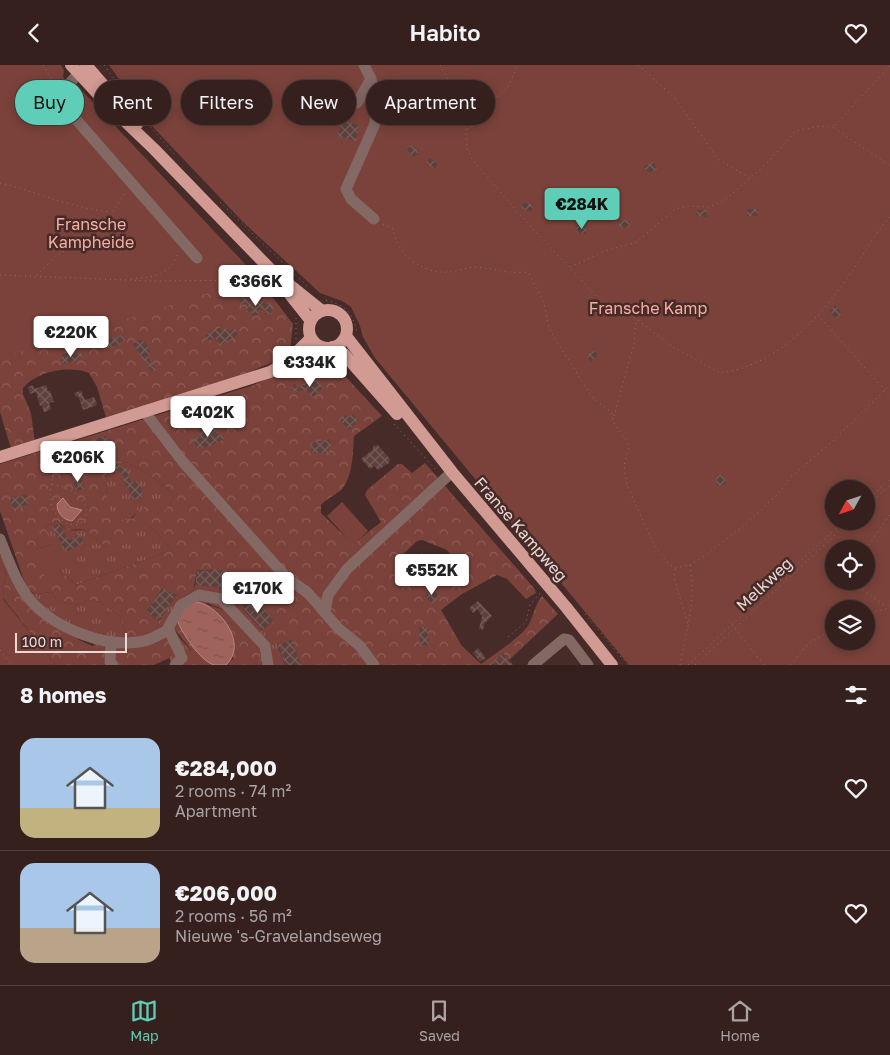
<!DOCTYPE html>
<meta charset="utf-8">
<style>
:root{--surface:#35201e;--page:#402d2b;--text:#f1f3f6;--muted:#aaa3a4;--line:#4f3e3c;--accent:#5eceb8}
body{margin:0;font-family:"Golos Text",sans-serif;background:var(--page);color:var(--text);height:100vh;display:flex;flex-direction:column;font-size:19px;white-space:nowrap}
*{box-sizing:border-box;margin:0}
p{font-size:16px;color:var(--muted)}
.icon{flex:none;width:28px;height:28px;fill:none;stroke:currentColor;stroke-width:2;stroke-linecap:round;stroke-linejoin:round}
.map{position:relative;height:600px;overflow:hidden}
.panel{display:flex;flex-direction:column;background:var(--surface);flex:1}
.panel>*{flex:none}
.hud{position:absolute;left:15px;top:15px;width:500px;height:45px;display:flex;gap:10px}
.needle{width:32px;rotate:230deg}
.tools{position:absolute;left:825px;top:415px;display:grid;gap:10px}
.tools a{display:grid;place-items:center;width:50px;height:50px;border-radius:50%;background:var(--surface);box-shadow:0 2px 12px #0003,0 0 0 1px var(--line);font-size:25px}
.scale{position:absolute;left:15px;bottom:12px;width:112px;box-sizing:border-box;padding-left:5px;border:2px solid #ebd9d6;border-top:0;font-size:14px;line-height:18px;white-space:nowrap;color:#ebd9d6;-webkit-text-stroke:4px #472b28;paint-order:stroke}
.price{position:absolute;translate:-50% -42px;padding:0 11px;border-radius:5px;background:#fff;color:#222;font-size:16px;line-height:32px;filter:drop-shadow(0 1px 2px #0008)}
.price::after{content:'';position:absolute;left:50%;top:30px;width:15px;height:11px;margin-left:-8px;background:inherit;clip-path:polygon(0 0,100% 0,50% 100%)}
.price.selected{background:var(--accent);color:#111}
ul{padding:0;list-style:none}
li{display:flex;align-items:center;gap:15px;height:125px;padding:0 20px}
li+li{border-top:1px solid var(--line)}
li span{display:grid;place-items:center;flex:none;width:140px;height:100px;border-radius:15px;color:#555}
li>.icon{margin-inline-start:auto}
span .icon{width:60px;height:60px;fill:#fffc;stroke-width:1}
li b{font-size:21px}
h2{display:flex;justify-content:space-between;align-items:center;height:60px;padding:0 20px;font-size:21px}
.tag{padding:0 18px;border-radius:22px;background:var(--surface);box-shadow:0 2px 12px #0003,0 0 0 1px var(--line);font-size:18px;line-height:45px}
.tag.selected{background:var(--accent);color:#111}
header{display:flex;justify-content:space-between;align-items:center;height:65px;padding:0 20px;background:var(--surface);font-size:22px;font-weight:600}
.tab-bar{display:flex;justify-content:space-around;align-items:center;height:70px;border-top:1px solid var(--line);background:var(--surface);font-size:14px;color:var(--muted)}
.tab-bar a{display:grid;justify-items:center;gap:2px}
.tab-bar .selected{color:var(--accent)}
.map>svg:first-child{display:block}
.grass{fill:url(#grass-tufts)}
.forest{fill:url(#forest-crowns);fill-rule:evenodd}
.green{fill:#7a423a;fill-rule:evenodd}
.water{fill:url(#water-ripples);stroke:#b68680}
.building{fill:url(#building-cross-hatch)}
.lines{fill:none;stroke-linecap:round;stroke-linejoin:round}
.path{stroke:#88706d;stroke-width:1;stroke-dasharray:1 4;stroke-linecap:butt}
.minor{stroke:#836864;stroke-width:11}
.major{stroke:#d19a92;stroke-width:12}
.labels{text-anchor:middle;dominant-baseline:central;stroke-width:5;stroke-linejoin:round;paint-order:stroke}
.park-label{font-size:16px;fill:#f8aea4;stroke:#472b28}
.street-label{font-size:16px;fill:#ebd9d6;stroke:#472b28}
</style>
<header><svg class="icon" aria-label="back" viewBox="0 0 24 24"><path d="M15 5l-7 7 7 7"/></svg>Habito<svg class="icon" aria-label="heart" viewBox="0 0 24 24"><path d="M12 20l-8-8c-3-5 5-10 8-4 3-6 11-1 8 4z"/></svg></header>
<div class="map">
<svg width="890" height="600" viewBox="0 0 890 600">
<defs>
<pattern id="grass-tufts" width="24" height="20" patternUnits="userSpaceOnUse" patternTransform="scale(1.25)"><rect width="24" height="20" fill="#7a423a"/><path d="M3 7l-1-3M5 7V3M7 7l1-3M15 17l-1-3M17 17v-4M19 17l1-3" fill="none" stroke="#8d5d56"/></pattern>
<pattern id="forest-crowns" width="20" height="18" patternUnits="userSpaceOnUse" patternTransform="scale(1.25)"><rect width="20" height="18" fill="#7a423a"/><path d="M2 6a3 3 0 1 1 6 0M12 15a3 3 0 1 1 6 0" fill="none" stroke="#8d5d56"/></pattern>
<pattern id="water-ripples" width="26" height="14" patternUnits="userSpaceOnUse" patternTransform="scale(1.25)"><rect width="26" height="14" fill="#a0635b"/><path d="M2 4q2-2 4 0t4 0M15 11q2-2 4 0t4 0" fill="none" stroke="#7c5550"/></pattern>
<pattern id="building-cross-hatch" width="8" height="8" patternUnits="userSpaceOnUse" patternTransform="scale(1.25)"><rect width="8" height="8" fill="#5e413d"/><path d="M0 0l8 8M0 8l8-8" fill="none" stroke="#755c58"/></pattern>
</defs>
<rect width="100%" height="100%" fill="#472b28"/>
<path class="grass" d="M125 397C135 399 171 423 174 432L166 446H137C133 452 129 457 121 456 101 450 107 417 107 402Z
M134 455 152 463 172 485 76 520 60 505 45 462 57 456C64 466 73 467 84 464L106 482Z
M195 520 226 523 235 535 244 541 242 543 262 565 274 555 278 569 277 580 285 600H256L262 588 230 547 207 538 174 566 191 586 185 600H173L169 593 173 586 155 574 159 556 176 530 183 533 193 526Z
M29 526 36 529 52 527 57 536 79 540 88 535 100 537 120 551 126 571 124 574 78 564 47 545Z"/>
<path class="forest" d="M82 26 258 213 293 259 290 285 271 298 211 322 106 352 97 322 89 308C69 300 37 306 23 323V329L31 348 35 377 12 387 0 347V135Z
M314 296H329L335 300 382 351 354 371C353 387 353 409 343 423 338 429 327 433 321 440V448L353 479 381 457 365 430 367 425 398 399H402L412 408 425 398 534 523 536 528 526 534 507 514 497 510 462 529 441 545 462 581 481 599C493 590 522 572 529 559 534 549 535 540 542 531L558 549 509 595 503 588 488 600H301L291 575 277 580C278 558 268 548 253 532L244 541 235 535 226 523 227 506 197 505 193 526 182 533 171 527 170 529 163 522 146 547 159 556 155 574 166 571 173 586 169 593 154 600H56L3 533 6 503 15 522 79 575 92 581 98 578 121 580 126 571 120 551 100 537 88 535 79 540 57 536 52 527 36 529 27 524 0 446V399L254 320 291 300ZM125 397C135 399 171 423 174 432L166 445 146 442 137 445 133 453 122 456C102 446 107 422 107 402ZM57 456 67 465 84 464 106 482 121 472 134 456 152 463 172 485 76 520 60 505 63 514 36 484 52 479 45 462ZM422 475 447 485 454 494 453 499 430 520 413 510 397 495 417 476Z
M197 536 230 547 259 582 262 588 256 600H226L233 594 232 569 214 545 197 585 214 600H185L191 585 173 562Z"/>
<path class="green" d="M0 0H61L64 6 63 12 71 21 82 26 258 213 0 293Z
M109 0H890V600H629L375 293 363 272 360 261 351 242 342 236 320 228 244 158 151 60ZM834 424H866V456H834ZM834 484H866V516H834ZM834 544H866V576H834Z
M342 437 368 466 353 480 327 451Z
M52 479 63 514 47 519 36 484Z
M3 490 6 503 3 534 56 600H0V491Z"/>
<path class="water" d="M63 433 70 442 82 445 72 456C63 455 57 448 57 439Z
M198 537C222 543 248 580 226 600 223 600 217 600 214 600 200 596 182 568 177 555L186 542Z"/>
<path class="building" d="M343 56 359 60 356 76 337 71Z
M410 80 419 86 415 92 406 86Z
M429 93 438 98 435 104 426 98Z
M653 96 657 104 649 109 644 102Z
M523 137 533 140 531 147 521 143Z
M747 144H758V151H747Z
M697 145H707V152L696 151Z
M619 155 630 156 629 163 619 162Z
M577 161 587 163 586 169 576 167Z
M239 234H250L251 241 264 236 265 239 270 238 272 249H266V244L258 245 259 250 252 251V246L246 247 247 239 240 240Z
M835 240 842 248 836 254 829 246Z
M221 262 222 265 226 263 229 267 235 263 237 270 220 281 215 272 208 276 205 270Z
M123 270 125 276 120 277 121 279 107 283 105 275Z
M141 274 147 280 150 288 148 292 156 305 152 307 133 279Z
M593 284 598 290 591 297 587 292Z
M70 286 71 290 82 288 83 292 69 299V297L62 299V290Z
M314 312 323 323 312 333 307 325 292 327 293 319H296V323H301V320H305Z
M33 320 34 324 46 320 48 326H50L54 337 49 338 51 344 48 346 44 347 42 340 40 341 36 327 30 329 28 322Z
M81 326 85 335 94 332 97 339 95 341 83 345 78 331 76 332 74 328Z
M353 349 359 356 349 365 340 355 346 350 348 352Z
M210 362V364L215 363 219 370H224V374L211 381 197 384 193 374 201 371 199 365Z
M107 371V386L104 387 99 382 96 373Z
M330 374 331 382H328L329 388H314L311 384 310 378Z
M378 380 390 394 389 398 378 405 374 401 370 404 361 394 373 384V381Z
M116 398 128 406 131 418 137 416 139 421 141 420 143 432 133 435 122 410 113 402Z
M79 409 84 424 76 426 72 411Z
M723 409 726 419 717 421 715 411Z
M26 429 29 439 13 445 10 434Z
M59 458 68 475 80 469 84 478 66 487 52 462Z
M422 488 431 496 433 494 439 501 431 508 425 502 423 504 415 494Z
M212 504 227 506 226 523 195 520 197 505 212 506Z
M163 522 170 529 171 527 176 530 159 556 146 547Z
M433 524 440 531 432 539 425 531Z
M253 532 274 555 262 565 242 542Z
M478 536 492 551 485 558 483 565 479 564 482 551 477 544 473 548 469 543Z
M419 562H428L429 580 420 581Z
M291 575 297 589 301 600H285L283 594 277 580Z
M478 583 486 593 480 597 473 588Z
M503 588 513 600H488Z"/>
<g class="lines">
<path class="path" d="M43 0 49 11 59 19
M104 0 122 25
M440 0 464 44 467 83 471 93 520 150 601 236 638 255 673 282 720 308C777 301 822 251 853 205 866 186 874 169 890 152
M638 0 674 32 718 94 750 113
M890 1 833 62 890 101
M147 58 176 91
M467 64 473 61 490 38 508 22 518 0
M0 118C37 127 71 143 110 147
M220 137 307 221
M383 159 393 164C397 190 422 209 449 207 458 207 466 202 475 202 492 203 508 209 525 207L529 209 544 238 549 264 592 332 611 347 614 358 627 377 629 381 624 401 627 420 654 480 667 497 675 503 690 500 704 491 746 459 778 429 792 411 834 375 890 320
M570 202 605 186 637 177 675 144 687 141 709 142 725 135 766 99 796 66 820 61 833 62
M0 210 151 216 260 215 268 218 278 230
M37 210 56 191 99 165 126 127
M131 214C156 211 169 212 179 186
M326 235C345 240 354 249 357 269
M818 250 890 331
M296 274V253
M303 297 328 291
M614 351 635 275 634 268 637 256
M394 359 437 406
M52 419C71 424 89 431 86 454 79 460 73 462 65 457 38 441 54 405 65 383
M866 436 890 414
M866 442 890 420
M866 484 890 449
M675 504 674 513 689 562
M859 516 860 523 882 539 890 541
M585 549 628 600
M866 549 890 543
M732 560 764 600
M508 572 526 557 530 540 540 528
M0 585 12 600
M680 600C686 566 697 535 690 500
M688 600 844 456
M695 600 850 456
M790 600 809 578 834 563"/>
<path class="minor" d="M85 3C70 16 61 24 67 44L197 193
M371 14 377 48 374 61 346 124 351 134 374 154
M357 38 371 14 364 0
M144 346 183 397 287 513 308 528 338 563 360 581 374 600
M0 474C8 494 17 520 31 536 56 564 107 584 144 576 153 574 160 569 168 565
M325 547 328 530 347 504 452 407
M111 577 110 597 113 600
M175 600 182 593 168 563 181 540 199 530 221 534 265 581 268 600
M533 600 564 574 569 575 588 600"/>
<path class="major" d="M71 0 108 40 154 84 271 205 322 246
M86 0 137 59
M288 227 311 256
M309 264a19 19 0 1 1 38 0a19 19 0 1 1-38 0Z
M346 271 452 407 566 542 612 600
M332 282 344 289 397 349
M0 392 270 307 288 296 311 273"/>
</g>
<g class="labels">
<g class="park-label">
<text x="91" y="159">Fransche<tspan x="91" dy="18">Kampheide</tspan></text>
<text x="648" y="243">Fransche Kamp</text>
</g>
<g class="street-label">
<text transform="translate(521 464) rotate(49)">Franse Kampweg</text>
<text transform="translate(764 519) rotate(-43)">Melkweg</text>
</g>
</g>
</svg>
<div class="tools">
<a><svg class="needle" viewBox="-14 -14 28 28"><path d="M0-13l5 13h-10z" fill="#e53935"/><path d="M0 13l5-13h-10z" fill="#aaa3a4"/></svg></a>
<a><svg class="icon" aria-label="locate" viewBox="0 0 24 24"><circle cx="12" cy="12" r="6"/><path d="M12 2v4M12 18v4M2 12h4M18 12h4"/></svg></a>
<a><svg class="icon" aria-label="layers" viewBox="0 0 24 24"><path d="M12 4l9 5-9 5-9-5zM3 14l9 5 9-5"/></svg></a>
</div>
<div class="scale">100 m</div>
<b class="price selected" style="left:582px;top:165px">€284K</b>
<b class="price" style="left:256px;top:242px">€366K</b>
<b class="price" style="left:71px;top:293px">€220K</b>
<b class="price" style="left:310px;top:323px">€334K</b>
<b class="price" style="left:208px;top:373px">€402K</b>
<b class="price" style="left:78px;top:418px">€206K</b>
<b class="price" style="left:432px;top:531px">€552K</b>
<b class="price" style="left:258px;top:549px">€170K</b>
<div class="hud">
<a class="tag selected">Buy</a>
<a class="tag">Rent</a>
<a class="tag">Filters</a>
<a class="tag">New</a>
<a class="tag">Apartment</a>
</div>
</div>
<section class="panel">
<h2>8 homes<svg class="icon" aria-label="filters" viewBox="0 0 24 24"><path d="M4 7h16M4 17h16"/><circle cx="9" cy="7" r="2"/><circle cx="15" cy="17" r="2"/></svg></h2>
<ul>
<li><span style="background:linear-gradient(#a9c7e8 70%,#c2b280 0)"><svg class="icon" aria-label="home" viewBox="0 0 24 24"><path d="M3 11l9-7 9 7M6 9v11h12V9"/></svg></span><div><b>€284,000</b><p>2 rooms · 74 m²</p><p>Apartment</p></div><svg class="icon" aria-label="heart" viewBox="0 0 24 24"><path d="M12 20l-8-8c-3-5 5-10 8-4 3-6 11-1 8 4z"/></svg></li>
<li><span style="background:linear-gradient(#a9c7e8 65%,#b9a48a 0)"><svg class="icon" aria-label="home" viewBox="0 0 24 24"><path d="M3 11l9-7 9 7M6 9v11h12V9"/></svg></span><div><b>€206,000</b><p>2 rooms · 56 m²</p><p>Nieuwe 's-Gravelandseweg</p></div><svg class="icon" aria-label="heart" viewBox="0 0 24 24"><path d="M12 20l-8-8c-3-5 5-10 8-4 3-6 11-1 8 4z"/></svg></li>
</ul>
</section>
<nav class="tab-bar">
<a class="selected"><svg class="icon" aria-label="map" viewBox="0 0 24 24"><path d="M3 6l6-2 6 2 6-2v14l-6 2-6-2-6 2zM9 4v14M15 6v14"/></svg>Map</a>
<a><svg class="icon" aria-label="saved" viewBox="0 0 24 24"><path d="M7 4h10v16l-5-4-5 4z"/></svg>Saved</a>
<a><svg class="icon" aria-label="home" viewBox="0 0 24 24"><path d="M3 11l9-7 9 7M6 9v11h12V9"/></svg>Home</a>
</nav>
